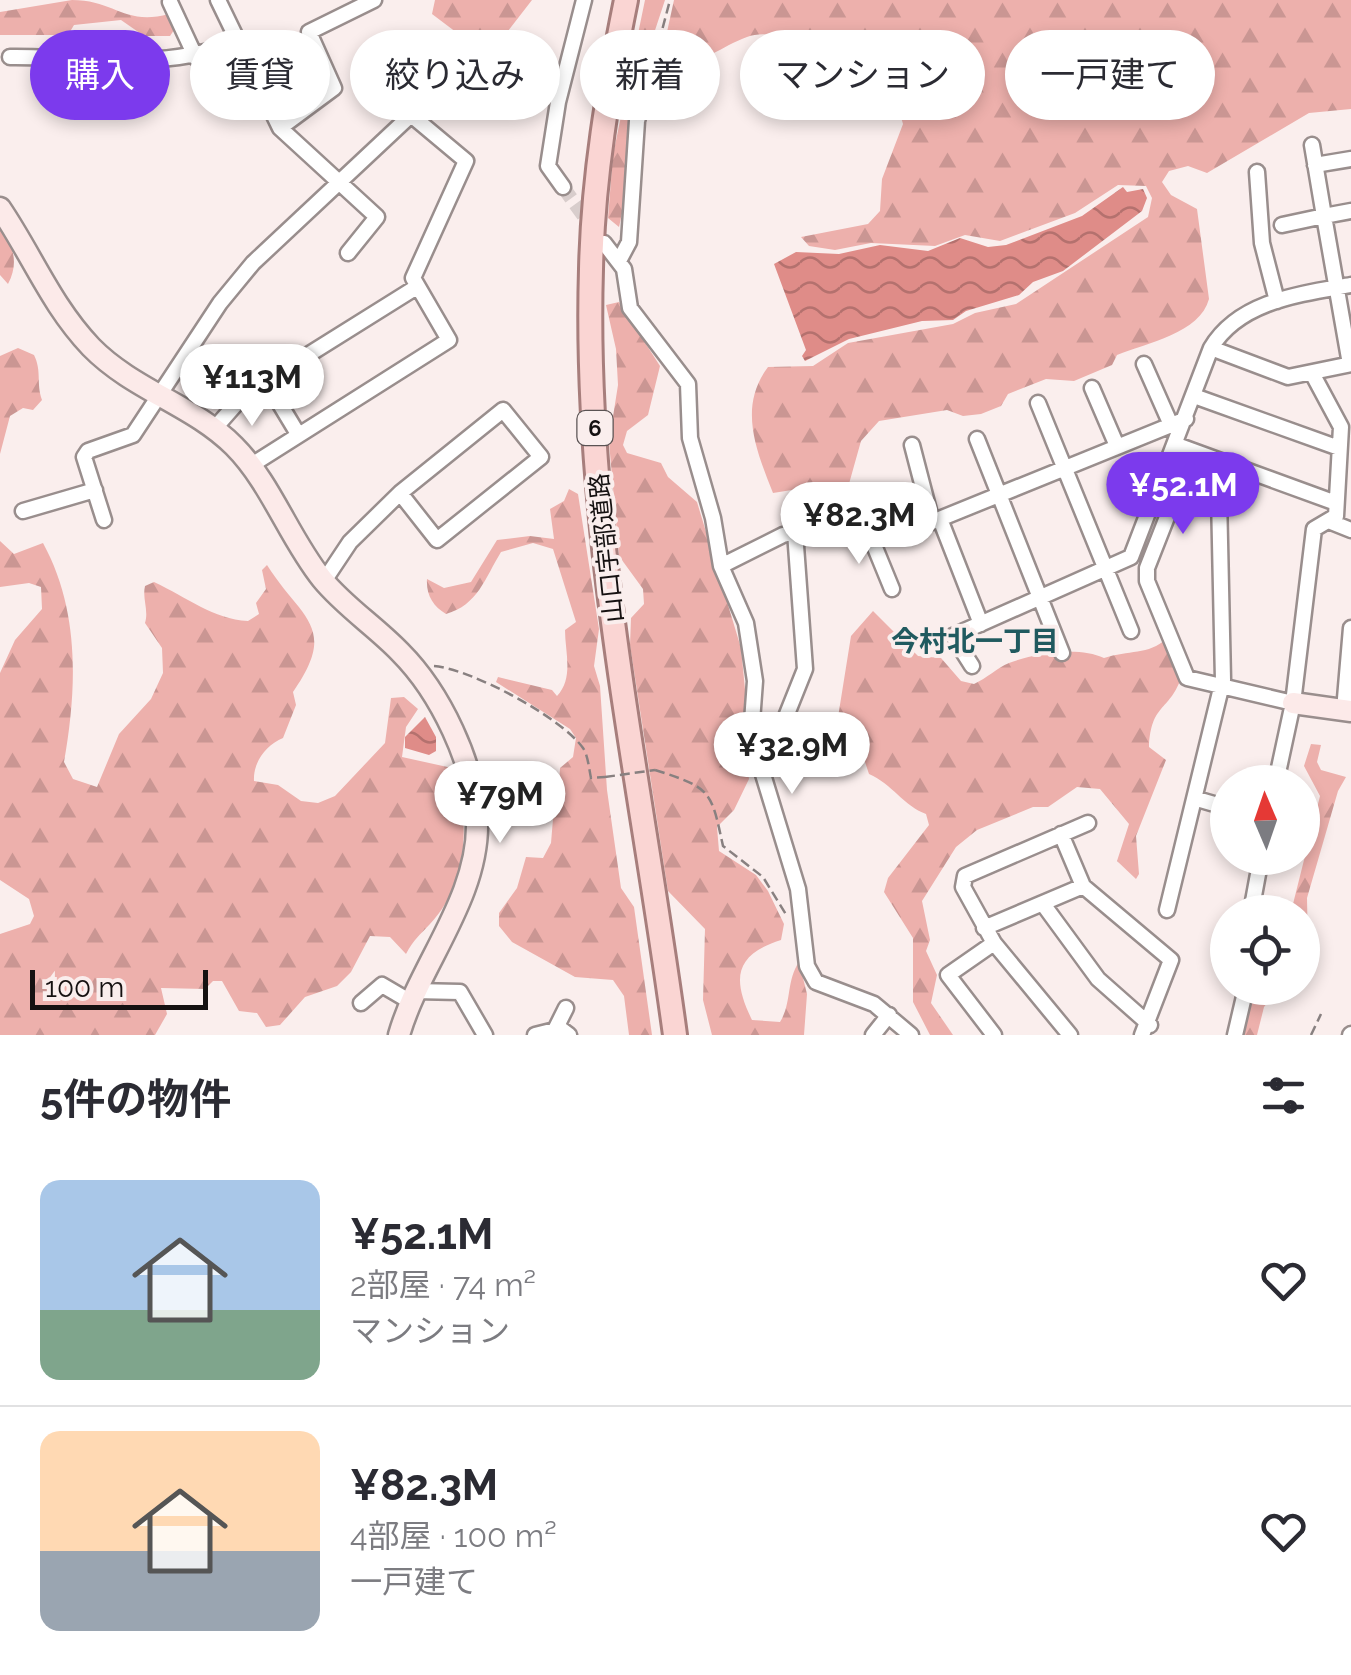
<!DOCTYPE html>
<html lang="ja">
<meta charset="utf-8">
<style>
:root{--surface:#fff;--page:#f2f2f3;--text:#2b2b33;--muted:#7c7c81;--line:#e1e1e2;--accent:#7c3aed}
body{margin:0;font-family:Raleway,"Noto Sans JP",sans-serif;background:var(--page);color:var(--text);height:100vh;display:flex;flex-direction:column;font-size:38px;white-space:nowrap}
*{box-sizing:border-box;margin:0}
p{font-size:32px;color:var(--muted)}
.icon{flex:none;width:55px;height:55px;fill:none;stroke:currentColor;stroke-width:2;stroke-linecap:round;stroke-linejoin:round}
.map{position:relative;height:1035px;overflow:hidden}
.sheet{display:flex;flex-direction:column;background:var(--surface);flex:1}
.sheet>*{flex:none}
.top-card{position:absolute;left:30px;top:30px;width:1292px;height:90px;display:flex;gap:20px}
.needle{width:65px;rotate:358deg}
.tools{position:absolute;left:1210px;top:765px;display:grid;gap:20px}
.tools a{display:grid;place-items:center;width:110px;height:110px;border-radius:50%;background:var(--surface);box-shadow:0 5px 15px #0003;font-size:50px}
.scale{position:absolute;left:30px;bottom:25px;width:178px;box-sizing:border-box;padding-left:10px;border:5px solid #151111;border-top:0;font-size:28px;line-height:35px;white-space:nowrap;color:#151111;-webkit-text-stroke:8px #faeeed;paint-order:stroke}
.price{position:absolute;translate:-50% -85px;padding:0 22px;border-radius:35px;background:#fff;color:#222;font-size:32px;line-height:65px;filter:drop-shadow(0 2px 5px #0008)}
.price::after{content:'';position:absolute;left:50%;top:60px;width:30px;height:22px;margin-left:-15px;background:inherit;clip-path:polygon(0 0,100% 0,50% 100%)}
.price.current{background:var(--accent);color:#fff}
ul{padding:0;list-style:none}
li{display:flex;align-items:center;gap:30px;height:250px;padding:0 40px}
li+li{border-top:2px solid var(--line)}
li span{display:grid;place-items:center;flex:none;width:280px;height:200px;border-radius:20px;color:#555}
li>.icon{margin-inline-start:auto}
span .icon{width:120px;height:120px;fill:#fffc;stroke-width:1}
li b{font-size:42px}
h2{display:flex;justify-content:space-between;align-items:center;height:120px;padding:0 40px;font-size:42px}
.chip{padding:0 35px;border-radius:45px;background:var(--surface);box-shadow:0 5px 15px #0003;font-size:35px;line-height:90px}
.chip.current{background:var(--accent);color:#fff}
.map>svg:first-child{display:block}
.forest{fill:url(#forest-firs)}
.water{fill:url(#water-waves)}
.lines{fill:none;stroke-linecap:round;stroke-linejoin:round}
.street-tunnel{stroke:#d8cdcc;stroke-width:14;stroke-dasharray:14 7;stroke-linecap:butt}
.street-casing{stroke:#998e8d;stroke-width:19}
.secondary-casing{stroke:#998e8d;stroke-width:25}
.primary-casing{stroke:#a77e7c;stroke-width:28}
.path{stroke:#888080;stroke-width:2.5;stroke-dasharray:10 5;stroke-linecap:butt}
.street{stroke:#fff;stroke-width:14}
.secondary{stroke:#fceae9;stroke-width:20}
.primary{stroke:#fad5d3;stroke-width:22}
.path-bridge{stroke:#888080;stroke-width:2.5;stroke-dasharray:10 5;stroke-linecap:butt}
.labels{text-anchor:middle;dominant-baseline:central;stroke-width:8;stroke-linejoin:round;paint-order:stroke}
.shield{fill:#faeeed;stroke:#5a5353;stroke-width:2.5}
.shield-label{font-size:22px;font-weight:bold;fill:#151111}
.street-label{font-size:25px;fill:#151111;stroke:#faeeed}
.neighbourhood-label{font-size:28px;font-weight:bold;fill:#205a5f;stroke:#faeeed}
</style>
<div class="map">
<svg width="1351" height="1035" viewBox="0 0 1351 1035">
<defs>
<pattern id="forest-firs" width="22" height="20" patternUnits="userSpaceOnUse" patternTransform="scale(2.5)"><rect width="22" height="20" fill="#edb0ac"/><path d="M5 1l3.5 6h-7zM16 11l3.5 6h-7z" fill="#ca9693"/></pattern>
<pattern id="water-waves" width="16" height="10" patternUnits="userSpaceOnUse" patternTransform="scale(2.5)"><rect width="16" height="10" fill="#df8c88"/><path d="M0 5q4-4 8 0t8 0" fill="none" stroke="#b4716e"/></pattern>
</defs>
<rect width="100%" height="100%" fill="#faeeed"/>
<path class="forest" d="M72 0C115 0 124 26 169 14L174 30 170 36H144L121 20 74 25 68 35H0V12Z
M435 0H532L505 35 477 48 432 14Z
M645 0H665L633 97 626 196 619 227 608 218 613 155Z
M674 0H1351V109L1309 113 1207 173 1188 166 1169 171 1162 182 1171 195 1197 209 1209 299C1200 333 1147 343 1117 355L1112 365 1074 381 1046 379 1008 394 1001 406 981 414 963 416 947 410 879 421 861 441 840 516 825 517 816 496 798 489 773 493C756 450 738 407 768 367L813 366 848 343 953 324 975 313 1016 304 1148 217 1152 198 1146 186 1118 185 1075 213 1000 241 965 235 935 246 871 243 835 250 809 246 801 237 868 224 880 211 882 179 903 124 892 86C861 68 783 23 747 37 719 47 691 73 660 64Z
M0 224C12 245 20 261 8 284L0 275Z
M619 302 660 366 648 415 627 431 623 445 627 453 661 463 668 477 697 502 741 648 747 710 740 727 749 779 734 810 717 827 719 851 756 875 768 891 784 924 781 940C734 955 732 979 752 1020L780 1022C792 1003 786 981 799 962L807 994 804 1035H712L703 1000 705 929 668 891 630 645 631 618 644 604 643 589 619 556 609 442 618 385 616 349 606 305Z
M18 348 34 355C42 371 36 383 42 400L33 410 23 408 10 416 0 454V356Z
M569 489 578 494 599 629 594 666 600 686 607 790 621 888 634 907 652 1035H629L624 996 613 980 575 977 512 942 499 926V913L517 888 526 857 543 858 551 843 553 819 565 801 559 785 560 768 573 757 576 738 570 729 496 682 498 677 552 690 557 696C574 678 565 652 565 630L576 622 553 549 533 543 501 552C485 578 478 605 446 614 433 606 426 595 427 579L444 588 471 582 497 540 530 536 554 539 550 509 564 501Z
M0 541 14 554 43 543C80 611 77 688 64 762L73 779 97 787 119 734 151 699 163 673 162 648 145 623C149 610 142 599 145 586L154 582C188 598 213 619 248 621L259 614 256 603 266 589 262 570 267 565C301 619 339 626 293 692L296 705 283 738C266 745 253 762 254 781L278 785 301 801 318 803 335 796 385 743 391 698 404 697 418 709 406 727 402 757 452 768C471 817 469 883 430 924 420 935 414 939 406 954L390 937 370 936 351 972 337 986 305 997 280 1025 266 1027 257 1013 239 1011 222 981H213L205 989 161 988 167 1014 155 1035H0V934L30 924 34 916 29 899 0 880V673L15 640 42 609 41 587 29 583 0 587Z
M873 611 918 656 941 658 961 681 974 684C987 678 997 668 1009 663 1035 653 1079 646 1104 658 1128 650 1149 655 1166 639L1181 678C1169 712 1151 703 1149 747L1166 760 1136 836 1139 874 1136 879 1117 861 1129 824 1100 789 1077 787 1048 807H1033L977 830 956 847 922 901 930 940 926 951 937 975 931 1003 953 1035H930L913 1002V938L884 892 888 878 929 825 926 814C904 806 892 784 869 774L865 762 845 750 835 736 851 636Z
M1311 744 1321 745 1317 762 1321 770 1346 777 1338 791 1307 898 1308 949 1303 963 1302 912H1291L1320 796 1304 766Z
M1253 988H1279L1264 1007 1257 1035H1240Z"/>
<path class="water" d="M1123 187 1127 192 1143 189 1147 198 1142 211 1063 271 1033 282 1019 295 966 311 953 320 922 321 849 339 805 361 802 356 806 350 774 264 796 252 839 254 880 245 928 251 960 238 988 247 1006 245 1082 216Z
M425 717 436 737V751L429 755 405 748V737Z"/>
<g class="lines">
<path class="street-tunnel" d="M563 187 591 226"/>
<defs>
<path id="street" d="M218 0 280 128 377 217 348 253
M170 2 196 58
M10 57C87 56 165 72 238 41
M280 128 334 88 309 32 374 0
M1315 165 1351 159
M1257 172 1262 243 1277 301
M563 187 548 166 558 102 584 0
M1282 225 1324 216 1312 145
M604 243 624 269 630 308 688 384 690 438 713 518 721 566 746 623 755 681 751 735 798 889 807 966 816 982 874 1004 911 1035
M620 259 629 242 637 121 652 68
M1211 348 1288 377 1351 364
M1144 364 1171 425
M1350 364 1324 216 1351 211
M266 381 298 434
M1092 388 1117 446
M1194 396 1339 448
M1038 403 1131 631
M503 410 541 457 437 540 400 493Z
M214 429 244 395 415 288
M977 439 1062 653
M912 445 932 522
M1177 445 1336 503
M23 511 95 490
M940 519 981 624
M104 520 84 457 88 451 133 435 220 303 253 263 411 115 466 161 413 278 449 340 250 466
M1331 522 1351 530
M867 528 892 589
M721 566 783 535 808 529 932 522 1186 419
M324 581 350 542 400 493
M972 666 953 636 1131 557 1211 348C1239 301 1300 294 1351 285
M1344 710 1351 628
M760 769 767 764 805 669 795 532
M1276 782 1293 703 1314 529 1336 516 1341 427 1312 373
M1197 799 1228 808
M1061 834 1083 886 1171 960 1142 1035
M1043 904 1098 979 1150 1025
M1167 910 1221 688 1223 680 1219 496 1180 484 1147 568V581L1187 678 1293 703
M1251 912 1261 858
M984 928 1083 886
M415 991 460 992 485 1035
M361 1003 382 985 411 1002
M557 1026 569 1035
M535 1035 555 1030 566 1008
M873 1035 889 1015
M994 1035 948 975 994 943
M1070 1035 994 943 963 887 965 876 1088 823
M1235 1035 1246 988
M1350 1035 1351 1034"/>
<path id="secondary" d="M0 208C32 255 51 305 91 347 133 390 193 405 234 446 271 483 289 538 322 579 345 607 375 626 400 652 440 692 475 764 477 822 479 898 419 965 399 1035
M1293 703 1351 711"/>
<path id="primary" d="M626 0C608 89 593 178 591 269 583 527 641 781 675 1035"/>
</defs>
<use href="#street" class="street-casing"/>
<use href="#secondary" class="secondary-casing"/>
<use href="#primary" class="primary-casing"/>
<path class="path" d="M655 57 670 0
M434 666C471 669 561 717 583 748 588 755 589 769 591 778L605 777
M655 770C712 788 711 791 723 846L763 877 787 916
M1311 1035 1321 1014"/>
<use href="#street" class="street"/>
<use href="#secondary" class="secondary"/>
<use href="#primary" class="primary"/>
<path class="path-bridge" d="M605 777 655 770"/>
</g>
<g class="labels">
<rect class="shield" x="577.5" y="411" width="35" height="34" rx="8"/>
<g class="shield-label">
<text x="595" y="428">6</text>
</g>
<g class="street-label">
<text transform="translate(606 548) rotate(-96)">山口宇部道路</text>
</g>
<g class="neighbourhood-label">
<text x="975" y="641">今村北一丁目</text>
</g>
</g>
</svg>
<div class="tools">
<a><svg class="needle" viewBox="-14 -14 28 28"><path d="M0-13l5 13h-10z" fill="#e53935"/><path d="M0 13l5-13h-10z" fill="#7c7c81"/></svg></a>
<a><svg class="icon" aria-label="locate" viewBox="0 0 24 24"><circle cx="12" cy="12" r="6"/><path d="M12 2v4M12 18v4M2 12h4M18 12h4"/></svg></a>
</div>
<div class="scale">100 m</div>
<b class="price" style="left:252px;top:429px">¥113M</b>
<b class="price current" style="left:1183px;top:537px">¥52.1M</b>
<b class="price" style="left:859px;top:567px">¥82.3M</b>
<b class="price" style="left:792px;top:797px">¥32.9M</b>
<b class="price" style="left:500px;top:846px">¥79M</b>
<div class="top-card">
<a class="chip current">購入</a>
<a class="chip">賃貸</a>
<a class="chip">絞り込み</a>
<a class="chip">新着</a>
<a class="chip">マンション</a>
<a class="chip">一戸建て</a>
</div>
</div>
<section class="sheet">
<h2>5件の物件<svg class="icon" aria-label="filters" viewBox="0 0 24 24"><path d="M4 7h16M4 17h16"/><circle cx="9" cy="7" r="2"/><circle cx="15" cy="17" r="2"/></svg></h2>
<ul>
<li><span style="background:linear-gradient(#a9c7e8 65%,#7fa58c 0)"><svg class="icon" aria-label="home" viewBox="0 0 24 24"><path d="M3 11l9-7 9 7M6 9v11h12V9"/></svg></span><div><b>¥52.1M</b><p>2部屋 · 74 m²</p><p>マンション</p></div><svg class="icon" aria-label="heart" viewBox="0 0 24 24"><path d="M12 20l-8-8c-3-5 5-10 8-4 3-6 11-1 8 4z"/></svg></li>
<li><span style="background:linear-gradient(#ffd9b3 60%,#9aa5b1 0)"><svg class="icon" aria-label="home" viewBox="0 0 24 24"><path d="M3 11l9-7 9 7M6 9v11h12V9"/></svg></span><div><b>¥82.3M</b><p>4部屋 · 100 m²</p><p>一戸建て</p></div><svg class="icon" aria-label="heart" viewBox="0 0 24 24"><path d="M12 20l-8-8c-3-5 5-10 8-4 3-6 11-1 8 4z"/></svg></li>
</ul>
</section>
